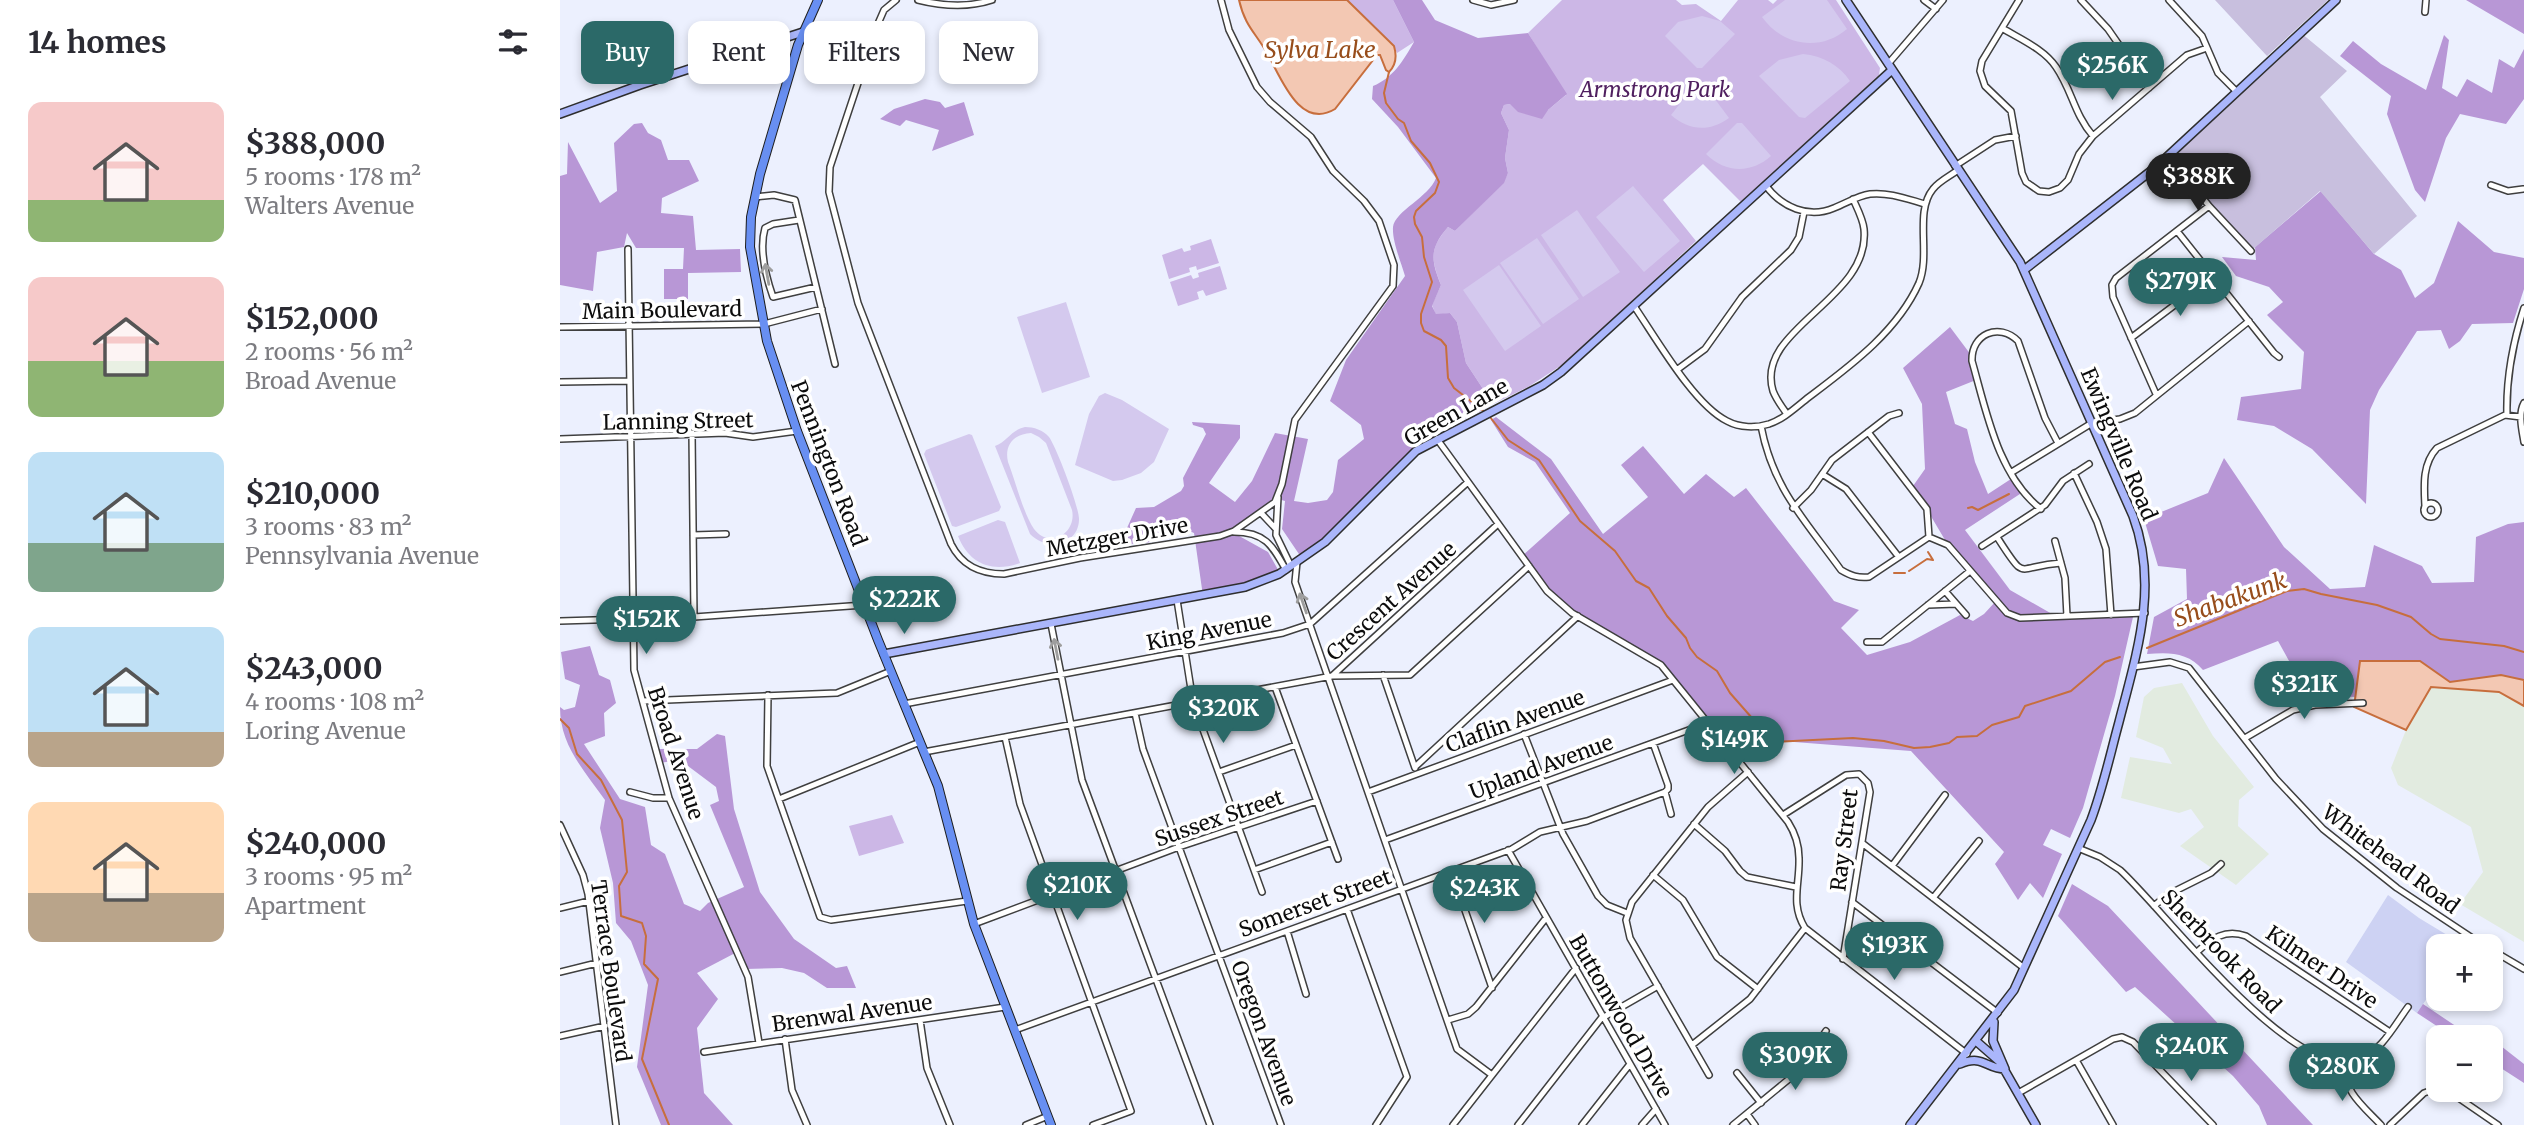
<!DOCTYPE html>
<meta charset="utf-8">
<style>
:root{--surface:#fff;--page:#f7f7f7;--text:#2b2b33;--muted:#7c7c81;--accent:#2b6968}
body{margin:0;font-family:Merriweather,serif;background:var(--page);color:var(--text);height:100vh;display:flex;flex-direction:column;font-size:26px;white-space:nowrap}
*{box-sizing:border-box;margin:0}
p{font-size:23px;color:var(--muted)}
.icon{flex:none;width:38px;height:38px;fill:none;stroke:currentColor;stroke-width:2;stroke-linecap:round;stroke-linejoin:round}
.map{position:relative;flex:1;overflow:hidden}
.sheet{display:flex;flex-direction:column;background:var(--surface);width:560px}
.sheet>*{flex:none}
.guide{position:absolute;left:21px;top:21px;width:665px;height:63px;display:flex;gap:14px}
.tools{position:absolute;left:1866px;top:934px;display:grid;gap:14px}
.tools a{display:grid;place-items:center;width:77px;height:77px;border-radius:14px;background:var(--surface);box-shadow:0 4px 10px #0003;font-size:35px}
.price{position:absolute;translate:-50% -60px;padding:0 16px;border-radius:24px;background:var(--accent);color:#fff;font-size:23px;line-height:46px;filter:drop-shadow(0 2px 4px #0008)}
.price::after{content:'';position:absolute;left:50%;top:42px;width:21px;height:16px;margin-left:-10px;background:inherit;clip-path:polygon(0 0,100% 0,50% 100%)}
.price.current{background:#222;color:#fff}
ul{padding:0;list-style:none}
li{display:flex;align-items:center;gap:21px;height:175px;padding:0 28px}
li span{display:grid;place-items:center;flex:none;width:196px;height:140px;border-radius:14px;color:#555}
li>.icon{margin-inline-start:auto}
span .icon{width:84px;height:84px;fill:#fffc;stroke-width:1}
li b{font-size:30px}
h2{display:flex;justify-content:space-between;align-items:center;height:84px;padding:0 28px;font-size:30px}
.tag{padding:0 24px;border-radius:14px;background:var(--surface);box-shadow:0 4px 10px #0003;font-size:24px;line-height:63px}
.tag.current{background:var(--accent);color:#fff}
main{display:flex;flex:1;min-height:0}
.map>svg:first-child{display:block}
.industrial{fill:#e2ebe0}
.farmland{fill:#cdd2f3}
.green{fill:#ccb7e6}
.forest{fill:#b897d6}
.cemetery{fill:#c8bfde}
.pitch{fill:#d4c9ee;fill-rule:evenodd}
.water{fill:#f3c8b3;stroke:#c76e3d;stroke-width:2}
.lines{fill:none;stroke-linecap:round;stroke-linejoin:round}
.stream{stroke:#c76e3d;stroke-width:2}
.street-casing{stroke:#3f3f3f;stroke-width:8}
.secondary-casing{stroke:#2e2e2e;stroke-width:10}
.primary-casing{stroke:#1d1d1d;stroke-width:10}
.street{stroke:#fff;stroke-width:5}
.secondary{stroke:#aab6fb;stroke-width:7}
.primary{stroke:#688ff2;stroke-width:8}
.oneway{stroke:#9e9e9e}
.labels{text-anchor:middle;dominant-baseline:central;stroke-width:7;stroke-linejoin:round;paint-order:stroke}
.park-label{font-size:21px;font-style:italic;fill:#502060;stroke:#fff}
.street-label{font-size:21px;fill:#0c0c0c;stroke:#fff}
.water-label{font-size:23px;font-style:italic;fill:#974d1b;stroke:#fff}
</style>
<main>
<section class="sheet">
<h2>14 homes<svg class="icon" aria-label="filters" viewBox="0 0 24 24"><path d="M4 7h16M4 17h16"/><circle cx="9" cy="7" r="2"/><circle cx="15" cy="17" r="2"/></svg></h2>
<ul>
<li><span style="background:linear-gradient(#f6c9c9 70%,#8fb573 0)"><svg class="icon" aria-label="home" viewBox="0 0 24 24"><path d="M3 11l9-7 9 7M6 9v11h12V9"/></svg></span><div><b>$388,000</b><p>5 rooms · 178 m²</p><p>Walters Avenue</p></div></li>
<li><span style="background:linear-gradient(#f6c9c9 60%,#8fb573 0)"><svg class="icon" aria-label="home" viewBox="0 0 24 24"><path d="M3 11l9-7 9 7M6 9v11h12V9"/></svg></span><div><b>$152,000</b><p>2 rooms · 56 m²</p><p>Broad Avenue</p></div></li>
<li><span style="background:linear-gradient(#bfe0f5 65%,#7fa58c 0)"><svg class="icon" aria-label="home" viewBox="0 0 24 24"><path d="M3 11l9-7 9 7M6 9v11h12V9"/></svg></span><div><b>$210,000</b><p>3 rooms · 83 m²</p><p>Pennsylvania Avenue</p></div></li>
<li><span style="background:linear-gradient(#bfe0f5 75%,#b9a48a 0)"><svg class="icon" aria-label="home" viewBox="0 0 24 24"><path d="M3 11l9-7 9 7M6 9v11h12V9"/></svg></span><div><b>$243,000</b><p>4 rooms · 108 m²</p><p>Loring Avenue</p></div></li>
<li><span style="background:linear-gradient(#ffd9b3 65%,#b9a48a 0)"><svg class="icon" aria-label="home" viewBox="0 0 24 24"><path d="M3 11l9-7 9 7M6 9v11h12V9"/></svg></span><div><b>$240,000</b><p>3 rooms · 95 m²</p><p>Apartment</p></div></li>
</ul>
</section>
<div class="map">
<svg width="1964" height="1125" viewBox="0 0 1964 1125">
<rect width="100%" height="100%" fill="#ecf0fe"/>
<path class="industrial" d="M1622 683 1653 736 1694 787 1679 800 1678 826 1709 854 1676 885 1620 846 1644 827 1631 809 1619 813 1561 798 1570 757 1612 764 1603 748 1576 737 1584 697 1594 688Z
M1871 687 1939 692 1964 706V942L1900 904 1923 872 1911 827 1838 785 1831 768 1846 730Z"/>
<path class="farmland" d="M1828 895 1859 918 1902 944 1900 947H1878V982L1857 1013 1786 962Z"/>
<path class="green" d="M787 0H833L854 42 837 53 834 46Z
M1002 0H1116L1122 5 1136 4 1161 21 1178 0H1208L1213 4 1217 0H1276L1320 68 1319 75 1181 202 1143 164 1103 200 1136 241 1008 361 968 387 933 404 906 363 897 322 890 313 876 315 872 305 881 285C871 259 869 249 888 227L895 231 943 183 948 173 945 158 949 130 941 113 944 105 950 104 988 110 1006 95 968 33Z
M651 239 659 263 637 270 636 266 629 268 630 272 609 279 602 255 622 248 624 252 631 250 630 246Z
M660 266 667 289 646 296 643 290 637 292 639 299 618 306 610 282 631 275 633 279 639 277 638 273Z
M332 815 344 843 299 856 289 826Z"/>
<path class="forest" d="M833 0H862L875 20 918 38 968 33 1007 94 988 110 982 119 958 112 950 104 944 105 941 113 949 130 945 158 948 173 944 183 895 231 888 227C869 249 871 260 881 285L872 306 876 314 890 313 897 322 906 363 929 398 923 410 871 434 877 442 848 459 743 560 722 529 725 501 714 498 672 532 708 552 721 575 643 596 634 533 623 528C611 536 592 543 577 544 570 544 562 542 553 542L551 538 554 532 567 528 576 508 594 507 621 491 624 486 623 478 646 434 643 428 633 425 632 422 680 425V438L649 483 675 502 692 481 715 433 748 439 734 501 748 503 767 500 773 492 778 460 804 439 801 425 770 401 786 360 845 276C841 262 832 241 833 227 835 211 869 197 876 178L838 127 812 99 813 86C833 78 843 61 854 42Z
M1906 0H1964V34Z
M1884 35 1889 40 1882 88 1897 97 1907 79 1932 93 1939 59 1954 68 1964 49V99L1946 124 1900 114 1886 138 1865 202 1855 190 1827 114 1831 96 1780 56 1793 41 1821 64 1866 90Z
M365 99 380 102 385 108 404 102 414 135 372 151 379 130 346 120 340 126 320 119 334 109Z
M82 123 88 133 101 140 108 160H129L139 181 102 198 101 213 133 216 136 250 180 249 181 272 128 273V299H104V269H123L124 248H76L67 233 64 247 37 252 33 291 0 285V176L7 174 8 142 40 203 57 191 54 143 74 124Z
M1761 191 1814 254 1841 270 1855 298 1874 283 1898 221 1934 252 1964 258V289L1953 323 1912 324 1900 341 1889 349 1881 330 1857 331 1819 390 1810 410 1806 504 1752 449 1714 426 1677 420 1681 397 1741 389 1744 352 1707 315 1723 302 1709 287 1676 276 1662 257 1696 260 1695 247Z
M1390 327 1411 355 1416 380 1386 392 1395 424 1407 429 1415 462 1428 494 1454 477 1463 492 1405 530 1450 590 1499 618 1573 617 1555 696 1523 808 1510 838 1491 829 1483 845 1502 854 1483 898 1470 883 1458 900 1435 864 1444 852 1351 751 1196 739 1172 752 1101 664 1009 612 977 580 961 557 1010 513 975 462 948 447 931 420 936 417 991 459 1043 534 1088 497 1061 465 1083 446 1124 494 1146 474 1174 497 1186 488 1274 601 1299 610 1281 628 1307 655 1350 642 1400 615 1413 621 1424 614 1436 601 1388 545 1353 486 1365 469 1362 404 1343 368Z
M1664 458 1724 547 1770 589 1805 587 1814 545 1862 566 1872 583 1914 582 1916 537 1948 524 1964 522V680L1941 675 1890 682 1860 661H1800L1796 697 1770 696 1741 700 1733 668 1718 641 1643 670C1628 652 1609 652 1587 654L1594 617 1627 599 1626 569 1598 566 1584 519 1648 493Z
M30 646 39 675 50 680 56 703 44 713 45 736 24 744 60 799 85 807 91 845 105 854 124 904 140 911 148 903 184 887 150 805 159 801 156 787 120 760 99 763 96 749H137L157 734 165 736 174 809 200 892 234 939 276 968 287 966 296 988H267L244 973 222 968 185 969 179 951 137 973 158 999 137 1028 144 1093 173 1125H101L77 1067 88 985 71 941 56 923 53 883 40 828 45 800C23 769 0 745 0 707L4 710 15 707 20 685 5 679 1 652Z
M1512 884 1548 906 1753 1125H1707L1699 1106 1673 1076 1575 987 1566 992 1498 916Z
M1863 1004 1909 1035 1923 1032 1964 1064V1083L1930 1061V1038H1895L1857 1013Z"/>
<path class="cemetery" d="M1655 0H1768L1707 56Z
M1741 33 1787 71 1760 97 1857 216 1814 254 1760 191 1691 251 1649 206 1609 155Z"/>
<path class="pitch" d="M1225 0H1267L1287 29C1260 52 1223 46 1202 17Z
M1142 16 1160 21 1175 34 1142 68H1137L1105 36 1118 22Z
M1243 54C1263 56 1279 65 1290 81L1245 118 1239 117 1199 76 1219 60Z
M1139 82 1143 83 1169 118C1150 132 1129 131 1111 115L1130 91Z
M1177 123H1182L1211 156C1191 174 1165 173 1146 154Z
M1073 186 1120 241 1084 272 1036 217Z
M1017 210 1060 272 1023 297 981 235Z
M977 238 1019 299 983 324 940 263Z
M939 265 981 326 945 351 903 290Z
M506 302 530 377 482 393 457 317Z
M545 393 562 400 609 429 594 462 581 473 562 480 553 481 515 465 529 414 539 396Z
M465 427C474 427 483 430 489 437 496 446 520 509 519 520 518 546 486 551 470 534L435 446C447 442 451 430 465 427ZM471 433 479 437 486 443 512 510C517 533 490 550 474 529 464 515 455 480 448 462 444 445 454 434 471 433Z
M409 434 412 435 441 507 439 511 396 527 392 526 364 454 366 450Z
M438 520 445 522 460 563C432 573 409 564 398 536Z"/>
<path class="water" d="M679 0H787L834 46C837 56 836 65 829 72L826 70 820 55H817L775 109C739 131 720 75 707 53 695 32 685 26 679 0Z
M1800 661H1860L1890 682 1941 675 1964 680V706L1939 692 1871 687 1846 730 1794 707Z"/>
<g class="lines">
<path class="stream" d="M829 72 824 93 826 103 838 119 844 123 851 141 870 163 879 182 875 193 856 211 854 217 855 224 862 237 864 257 872 282 861 314V323L864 331 881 340 886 346 888 378 894 388 926 413
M930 417 948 440 979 460 1020 521 1055 551 1076 581 1089 588 1107 616 1126 638 1130 648 1137 657 1157 671 1170 693 1192 718 1203 739 1212 742 1293 738 1324 741 1354 748 1370 747 1389 743 1397 737 1417 736 1432 725 1459 717 1465 706 1511 691 1545 662 1560 657
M1408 508 1412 507 1418 510 1449 494
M1349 571 1367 559 1373 560 1368 552
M1334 573H1345
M1587 648 1707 599 1727 591 1744 589 1761 594 1817 605 1851 617 1871 634 1880 639 1944 646 1964 652
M0 719 9 728 17 754 41 780 62 820 67 872 59 886 61 916 82 923 86 936 84 964 98 979 82 1059 109 1125"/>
<defs>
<path id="street" d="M336 0 324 10 317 26 270 167 269 192 298 303 391 544C402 566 420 574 444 574L520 558 660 536 674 531 715 502 722 484 735 420 833 286 834 265 819 221 804 201 773 171 751 137 710 102 697 87 669 30 661 0
M358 0C382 6 408 8 432 0
M913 0 931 5 954 0
M1364 0 1376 9
M1459 0 1422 61 1420 71 1425 86 1451 111 1462 173 1466 182 1479 191 1489 192 1500 188 1508 180 1519 154 1533 136 1627 55 1647 48
M1521 0 1548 29 1589 88
M1609 0 1642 36 1658 73 1677 92
M1865 12 1866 0
M1442 28C1460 39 1484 49 1496 67 1512 90 1514 114 1533 136
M243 32C270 24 282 53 315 27
M243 32 279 46 294 56 307 54
M288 53 298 79
M1328 64 1383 0
M1609 155 1649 206 1691 251
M1395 166 1435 140 1456 136
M1931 185 1948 191 1963 189
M1206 186C1222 207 1248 219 1274 208 1287 203 1297 196 1310 194 1329 192 1347 199 1365 204
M195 197 214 195 235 200 275 364
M239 220 213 224 205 228C199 249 206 277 213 297L256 287
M1617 231 1714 353 1719 357
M68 249 74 670 109 798 188 977 199 1043
M1074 306C1096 338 1134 405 1167 421 1180 428 1196 428 1209 424 1224 419 1236 407 1249 397 1290 366 1337 332 1359 283 1371 254 1354 212 1373 189 1379 181 1390 176 1398 170
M0 327 204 324 262 309
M1571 338 1653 276
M1118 369 1145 349 1182 297 1231 250 1239 237 1244 212
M0 382 69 381
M1596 394 1553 297 1552 285 1556 278 1649 206
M1964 403C1958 414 1962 430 1964 442
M1227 414C1222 407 1216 399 1213 391 1194 328 1311 300 1304 229 1303 219 1297 208 1293 199
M1947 415C1946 379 1953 342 1964 308
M1201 426C1213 489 1245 520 1281 570 1291 576 1298 578 1309 577L1369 537 1388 545 1447 613 1460 618 1585 613
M1308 432 1367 509 1369 537
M132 433 134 617
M0 439 165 433 193 437 237 431
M877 439 987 591 1012 613 1101 665 1228 822C1235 833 1239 845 1239 858 1240 884 1230 904 1245 928L1407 1054
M1452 472 1532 423 1560 419 1575 413 1689 321
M1514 473 1537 522 1546 549 1551 615
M1262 474 1286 489 1338 556
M718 497 716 535 731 566
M1864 510a7 7 0 1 1 14 0a7 7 0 1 1-14 0Z
M1865 506C1864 486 1862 464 1877 448L1945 415 1961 417
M1233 508 1251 490 1272 460 1329 416 1339 413
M1481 509C1438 476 1426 410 1412 361 1411 334 1439 322 1458 341L1485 418 1498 443
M701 513 716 529
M674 532C705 532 712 545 726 570
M133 535 166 534
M1437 537C1467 584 1455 566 1501 563
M1495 541 1505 578 1507 616
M1422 546 1485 505 1503 481 1529 464
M737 562 735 582 897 1049 932 1075
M1385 591 1406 615
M617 600 633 702 702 892
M1368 605 1396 604
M0 621 134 617 304 605
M491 624 522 780 650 1125
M1307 642H1322L1410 571
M1573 667 1610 662 1629 668 1716 779 1763 829 1837 888 1926 947
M823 675 855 768
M772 676 850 675 969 566
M715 687 778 859
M208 695 207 766 260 917 271 920 407 901
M83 701 277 693 331 671
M344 704 723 633 750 624 908 482
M575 713 583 749 721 1125
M964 734 1003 834 1038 896 1047 905 1067 913
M445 737 460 804 571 1111 533 1125
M1685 738 1733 710 1755 705 1803 703
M1093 743 1108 785V789L1105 792 1111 814
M364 752 772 676 938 524
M855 767 1018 616
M659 772 736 745
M70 792 93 798H109
M808 792 1113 680
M219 799 360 742
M1223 815 1286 775 1299 774 1308 783 1310 792 1283 959
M1134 824 1165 851 1180 871 1187 877 1236 887
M0 825 23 875 28 894 56 1125
M825 840 1148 723
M1302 843 1464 968
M1518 848 1540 857 1560 870C1606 912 1733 1083 1798 1060 1821 1052 1834 1026 1848 1007
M948 850 1105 1125
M1332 866 1385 795
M694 870 772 842
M891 870 932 988
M1093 875 1123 900 1157 957 1198 989
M1373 898 1419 841
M1292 902 1438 1013
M1594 906 1607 895 1651 873 1661 864
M0 908 29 901
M787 909 847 1077 816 1125
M414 924 619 847 757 801
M727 931 746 994
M1930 949 1964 969
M1637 952C1652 938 1665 929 1686 936L1830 1032
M0 972 37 963
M1044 1017 1098 986
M360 1020 367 1068 390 1125
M888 1020 908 1014 916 1007 986 918
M455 1030 952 849 980 832 1027 821 1105 792
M0 1036 45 1026
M225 1039 232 1090 247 1125
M1132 1045 1190 999 1245 928
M144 1052 445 1007
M1516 1060 1553 1125
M1783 1063C1785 1093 1801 1104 1821 1125
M1177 1073 1201 1103
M1149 1075 1070 938 1066 920 1072 902 1148 807 1188 772
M1887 1090 1938 1125
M1460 1092 1553 1039 1562 1037 1573 1042 1653 1125
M1187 1114 1195 1125
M466 1125 488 1116
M893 1125 1016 968
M958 1125 1043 1016
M1022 1125 1070 1064
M1082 1125 1096 1109
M1173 1125 1240 1070 1266 1031
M1830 1125 1864 1093 1878 1088"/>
<path id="secondary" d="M1286 0 1460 262 1573 516C1599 586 1577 652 1559 722 1550 755 1543 788 1531 820L1454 990 1350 1125
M0 114 80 85 243 32
M1464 270 1596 167 1776 0
M324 654 685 587 719 574 765 542 856 451 983 385 1001 372 1332 70
M1416 1041 1440 1062 1476 1125
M1400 1064C1423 1054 1426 1069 1445 1069L1433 1041 1434 1022"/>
<path id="primary" d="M258 0 238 45 200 174 191 217 190 247 207 341 237 431 318 640 378 786 414 924 491 1125"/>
</defs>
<use href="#street" class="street-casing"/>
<use href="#secondary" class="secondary-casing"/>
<use href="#primary" class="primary-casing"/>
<use href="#street" class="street"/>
<use href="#secondary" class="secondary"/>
<use href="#primary" class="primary"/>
</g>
<defs><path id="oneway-shaft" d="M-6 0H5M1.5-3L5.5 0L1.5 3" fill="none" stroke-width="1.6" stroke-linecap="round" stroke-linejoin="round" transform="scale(1.75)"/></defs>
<g class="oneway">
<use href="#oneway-shaft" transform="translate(207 274) rotate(-100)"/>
<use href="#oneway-shaft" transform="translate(743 603) rotate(-109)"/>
<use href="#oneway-shaft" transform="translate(496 649) rotate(-101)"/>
</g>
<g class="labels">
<g class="park-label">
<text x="1095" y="89">Armstrong Park</text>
</g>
<g class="street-label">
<text transform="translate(102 310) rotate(-1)">Main Boulevard</text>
<text transform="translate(896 412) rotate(-29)">Green Lane</text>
<text transform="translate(118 421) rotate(-1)">Lanning Street</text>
<text transform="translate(1559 444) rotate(67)">Ewingville Road</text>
<text transform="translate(269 463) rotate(69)">Pennington Road</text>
<text transform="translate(557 537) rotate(-10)">Metzger Drive</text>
<text transform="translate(831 601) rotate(-42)">Crescent Avenue</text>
<text transform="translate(649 631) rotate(-11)">King Avenue</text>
<text transform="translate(955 721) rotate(-20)">Claflin Avenue</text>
<text transform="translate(116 753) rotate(72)">Broad Avenue</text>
<text transform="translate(981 767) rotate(-20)">Upland Avenue</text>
<text transform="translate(659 818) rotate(-19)">Sussex Street</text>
<text transform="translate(1284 840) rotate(-83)">Ray Street</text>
<text transform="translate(1831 859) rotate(37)">Whitehead Road</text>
<text transform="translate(755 903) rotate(-20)">Somerset Street</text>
<text transform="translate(1661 951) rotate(46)">Sherbrook Road</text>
<text transform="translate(1762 967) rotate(34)">Kilmer Drive</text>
<text transform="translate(51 971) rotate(82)">Terrace Boulevard</text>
<text transform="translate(292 1013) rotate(-8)">Brenwal Avenue</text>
<text transform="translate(1061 1016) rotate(60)">Buttonwood Drive</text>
<text transform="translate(704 1033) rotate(70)">Oregon Avenue</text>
</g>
<g class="water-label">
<text x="760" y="49">Sylva Lake</text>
<text transform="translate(1670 599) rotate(-20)">Shabakunk</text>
</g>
</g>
</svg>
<div class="tools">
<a>+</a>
<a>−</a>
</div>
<b class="price" style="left:1552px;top:102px">$256K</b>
<b class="price current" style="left:1638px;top:213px">$388K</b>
<b class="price" style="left:1620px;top:318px">$279K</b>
<b class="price" style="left:344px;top:636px">$222K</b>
<b class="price" style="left:86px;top:656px">$152K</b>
<b class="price" style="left:1744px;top:721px">$321K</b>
<b class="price" style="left:663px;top:745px">$320K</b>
<b class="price" style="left:1174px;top:776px">$149K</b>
<b class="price" style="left:517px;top:922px">$210K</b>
<b class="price" style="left:924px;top:925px">$243K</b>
<b class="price" style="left:1334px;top:982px">$193K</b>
<b class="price" style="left:1631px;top:1083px">$240K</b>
<b class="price" style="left:1235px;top:1092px">$309K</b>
<b class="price" style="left:1782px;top:1103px">$280K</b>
<div class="guide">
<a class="tag current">Buy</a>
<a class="tag">Rent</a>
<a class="tag">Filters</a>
<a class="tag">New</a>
</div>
</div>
</main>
